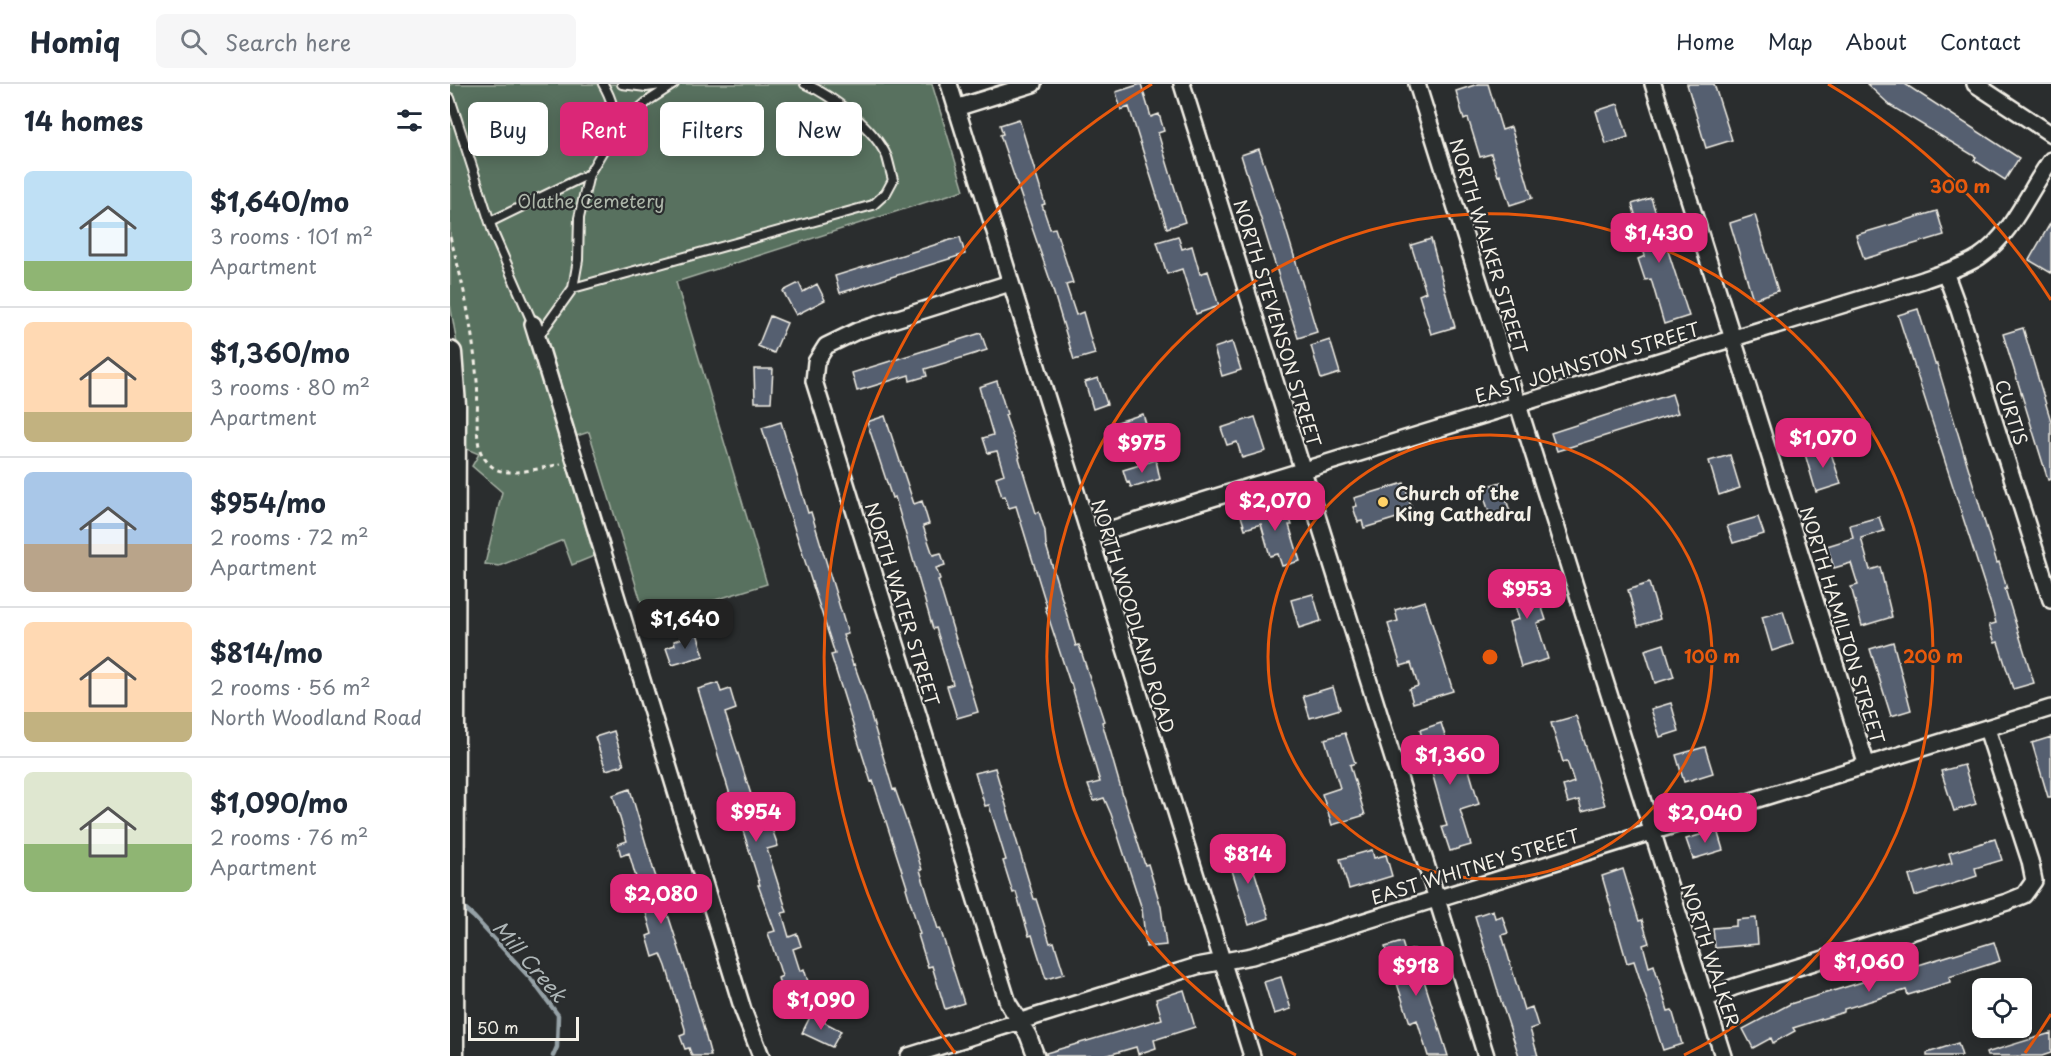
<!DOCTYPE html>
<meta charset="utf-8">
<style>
:root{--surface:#fff;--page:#f6f6f7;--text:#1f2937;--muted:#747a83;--line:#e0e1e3;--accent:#db2777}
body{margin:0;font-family:"Playpen Sans",sans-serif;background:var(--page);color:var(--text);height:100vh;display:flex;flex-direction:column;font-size:22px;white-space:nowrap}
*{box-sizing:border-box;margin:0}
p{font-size:20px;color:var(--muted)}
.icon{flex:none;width:33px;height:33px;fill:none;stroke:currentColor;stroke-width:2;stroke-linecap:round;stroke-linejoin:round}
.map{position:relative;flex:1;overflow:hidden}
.panel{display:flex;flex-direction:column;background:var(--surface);width:450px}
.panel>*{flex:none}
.banner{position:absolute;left:18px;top:18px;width:570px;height:54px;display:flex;gap:12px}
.buttons{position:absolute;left:1522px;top:894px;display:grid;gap:12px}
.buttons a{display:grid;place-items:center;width:60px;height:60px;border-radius:9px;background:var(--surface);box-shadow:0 3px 15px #0003;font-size:30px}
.scale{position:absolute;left:18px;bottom:15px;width:111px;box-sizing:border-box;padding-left:6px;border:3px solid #f4f1e8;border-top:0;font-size:16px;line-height:21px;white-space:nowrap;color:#f4f1e8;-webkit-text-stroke:4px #2a2d2e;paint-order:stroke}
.price{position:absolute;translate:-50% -51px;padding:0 14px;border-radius:12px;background:var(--accent);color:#fff;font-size:20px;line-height:39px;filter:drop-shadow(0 2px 3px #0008)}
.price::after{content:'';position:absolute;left:50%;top:36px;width:18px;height:14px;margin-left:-9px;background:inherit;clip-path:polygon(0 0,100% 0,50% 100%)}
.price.active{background:#222;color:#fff}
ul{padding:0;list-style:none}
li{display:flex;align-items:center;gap:18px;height:150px;padding:0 24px}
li+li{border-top:2px solid var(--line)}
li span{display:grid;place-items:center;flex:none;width:168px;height:120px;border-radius:9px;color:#555}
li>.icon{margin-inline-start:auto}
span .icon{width:72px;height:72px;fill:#fffc;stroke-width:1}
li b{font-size:26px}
h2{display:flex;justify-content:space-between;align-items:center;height:72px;padding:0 24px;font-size:26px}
.pill{padding:0 21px;border-radius:9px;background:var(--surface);box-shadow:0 3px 15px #0003;font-size:21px;line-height:54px}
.pill.active{background:var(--accent);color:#fff}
header{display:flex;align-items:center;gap:36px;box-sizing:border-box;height:84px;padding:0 30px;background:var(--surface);border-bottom:2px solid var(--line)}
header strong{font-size:28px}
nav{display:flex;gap:33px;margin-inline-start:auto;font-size:21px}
.search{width:420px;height:54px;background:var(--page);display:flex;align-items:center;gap:15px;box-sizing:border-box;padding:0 21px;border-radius:9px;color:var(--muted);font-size:22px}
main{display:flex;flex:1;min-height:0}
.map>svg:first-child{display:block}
.green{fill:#59715f;stroke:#a6b1a4;stroke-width:1.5}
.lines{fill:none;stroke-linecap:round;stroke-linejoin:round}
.stream{stroke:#96a2a7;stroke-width:4.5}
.building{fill:#555e6f;stroke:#f4f1e8;stroke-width:1.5}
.service-casing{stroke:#f4f1e8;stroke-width:12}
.minor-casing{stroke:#f4f1e8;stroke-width:20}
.secondary-casing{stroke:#f4f1e8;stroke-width:27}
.path{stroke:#f4f1e8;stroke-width:3;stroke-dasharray:4.5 4.5;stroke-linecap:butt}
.service{stroke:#2a2d2e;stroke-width:8}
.minor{stroke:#2a2d2e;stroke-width:15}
.secondary{stroke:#2a2d2e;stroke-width:22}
.ring{fill:none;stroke:#e8590c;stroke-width:3}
.poi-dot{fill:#ffd166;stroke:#2a2d2e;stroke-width:2}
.labels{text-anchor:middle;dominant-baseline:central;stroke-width:4.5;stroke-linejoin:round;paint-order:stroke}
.park-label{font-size:18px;fill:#aeb7aa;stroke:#2a2d2e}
.street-label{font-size:18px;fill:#f4f1e8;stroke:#2a2d2e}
.poi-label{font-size:18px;font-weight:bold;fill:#f4f1e8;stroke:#2a2d2e;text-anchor:start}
.water-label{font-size:20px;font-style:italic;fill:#aeb6b7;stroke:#2a2d2e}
.centre{fill:#e8590c;stroke:#2a2d2e;stroke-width:3}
.ring-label{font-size:18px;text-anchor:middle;font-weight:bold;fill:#e8590c;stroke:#2a2d2e;stroke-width:4.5;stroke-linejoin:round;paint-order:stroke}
</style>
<header>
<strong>Homiq</strong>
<div class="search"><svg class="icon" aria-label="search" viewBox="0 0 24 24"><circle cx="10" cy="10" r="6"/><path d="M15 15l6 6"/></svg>Search here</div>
<nav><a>Home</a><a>Map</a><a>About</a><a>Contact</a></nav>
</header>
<main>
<section class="panel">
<h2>14 homes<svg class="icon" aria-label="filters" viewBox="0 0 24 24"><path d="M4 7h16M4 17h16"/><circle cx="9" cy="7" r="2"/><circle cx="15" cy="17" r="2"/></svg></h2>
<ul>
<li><span style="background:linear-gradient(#bfe0f5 75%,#8fb573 0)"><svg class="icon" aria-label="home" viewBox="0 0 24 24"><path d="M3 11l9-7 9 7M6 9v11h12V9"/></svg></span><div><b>$1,640/mo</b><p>3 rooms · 101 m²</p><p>Apartment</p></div></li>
<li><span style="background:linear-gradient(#ffd9b3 75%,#c2b280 0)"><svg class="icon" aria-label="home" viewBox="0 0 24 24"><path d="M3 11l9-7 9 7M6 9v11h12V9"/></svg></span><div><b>$1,360/mo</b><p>3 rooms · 80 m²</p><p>Apartment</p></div></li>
<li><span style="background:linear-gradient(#a9c7e8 60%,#b9a48a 0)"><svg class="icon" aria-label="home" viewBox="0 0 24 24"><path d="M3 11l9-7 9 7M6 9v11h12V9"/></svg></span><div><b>$954/mo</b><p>2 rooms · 72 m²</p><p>Apartment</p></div></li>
<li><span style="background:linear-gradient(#ffd9b3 75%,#c2b280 0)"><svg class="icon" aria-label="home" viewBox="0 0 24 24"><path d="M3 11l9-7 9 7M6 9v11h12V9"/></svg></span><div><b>$814/mo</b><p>2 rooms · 56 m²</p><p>North Woodland Road</p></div></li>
<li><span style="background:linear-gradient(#dfe7d0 60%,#8fb573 0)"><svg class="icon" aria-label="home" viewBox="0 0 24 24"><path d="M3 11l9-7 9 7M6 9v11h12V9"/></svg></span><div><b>$1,090/mo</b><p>2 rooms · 76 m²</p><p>Apartment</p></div></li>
</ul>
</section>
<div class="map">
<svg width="1601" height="972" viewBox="0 0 1601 972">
<rect width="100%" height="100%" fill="#2a2d2e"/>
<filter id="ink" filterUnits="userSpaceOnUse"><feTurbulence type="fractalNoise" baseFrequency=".0167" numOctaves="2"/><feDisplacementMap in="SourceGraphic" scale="12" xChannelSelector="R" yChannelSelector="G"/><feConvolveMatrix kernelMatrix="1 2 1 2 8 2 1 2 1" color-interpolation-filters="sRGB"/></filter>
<g filter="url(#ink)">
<path class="green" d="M0 0H482L514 106 226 198 317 500 197 537 139 348 111 357 144 472 122 481 113 456 49 482 35 480 52 408 22 382 29 370 12 363 8 265 0 220Z"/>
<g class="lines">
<path class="stream" d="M10 821 24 833 81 895 108 931 107 963 103 972"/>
</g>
<path class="building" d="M691 0 701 33 709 30 714 47 708 49 735 138 717 144 679 23 671 26 666 8Z
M1028 0H1038L1052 46 1061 43 1082 114 1060 121 1050 91 1048 92 1041 70 1030 73 1018 34 1014 36 1006 7Z
M1237 0H1264L1282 56 1256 64Z
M1417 0H1455L1569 74 1555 96 1524 76 1526 73 1441 22Z
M1168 20 1178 53 1156 60 1146 27Z
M569 35 595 120 592 121 600 145 605 144 623 199 616 201 626 231 633 228 645 270 624 276 599 193 550 51 553 50 550 41Z
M809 65 835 142 867 248 848 254 791 71Z
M1201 114 1239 232 1214 240 1201 195 1195 196 1188 175 1195 172 1192 161 1194 160 1182 120Z
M1487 127 1494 151 1414 175 1406 151Z
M1305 131 1328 207 1303 215 1280 139Z
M1601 138V189L1579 176Z
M728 152 732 165 742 162 750 190 758 187 769 222 746 230 732 185 717 190 707 158Z
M510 153 515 170 390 209 385 192Z
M981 155 1005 243 981 250 969 211 976 208 961 161Z
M349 199 353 208 367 200 375 216 346 231 333 207Z
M1468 225 1485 280H1487L1547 479 1549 478 1557 505H1555L1584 599 1563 605 1548 558 1545 559 1539 541 1546 539 1541 521 1448 231Z
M320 232 337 239 324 269 308 262Z
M1573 244 1601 337V395L1598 396 1553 250Z
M531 249 537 266 475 285 477 292 460 297 459 291 407 307 402 289Z
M880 256 890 289 871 295 861 262Z
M782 258 791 286 772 292 764 264Z
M304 285H323L321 318H305Z
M648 294 657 320 643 325 635 298Z
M547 297 557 330 555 331 570 373 569 374 586 429 589 428 595 447 596 461 626 562 629 561 654 637 652 638 673 712 695 781 698 780 711 823 716 861 696 863 692 825 661 730 654 714 644 717 638 701 650 698 621 599H620L595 523H597L566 422 559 424 555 412 552 413 546 393 554 390 547 367 538 369 533 354 543 351 529 303Z
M1222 310 1228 329 1107 367 1101 349Z
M693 330 698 347 666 357 665 353H662L658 341Z
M435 332 464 420 472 417 479 440 473 442 483 471 491 469 495 481 486 484 490 495 488 496 528 628 507 634 497 602 503 600 486 544 483 545 445 413 442 414 417 338Z
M805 333 816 367 792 374 787 358 777 361 771 344Z
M331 338 358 429 361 428 398 550 393 551 403 581 404 580 415 611 443 706 445 705 462 753 472 786H470L488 845 490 844 514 919 495 925 482 882 478 883 468 851 470 850 456 804 457 803 423 697 421 698 391 603 381 571 385 570 312 344Z
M1379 363 1391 400 1366 408 1355 370Z
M1280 371 1290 404 1269 411 1259 377Z
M706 376 710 395 688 402 681 403 679 398 677 399 673 386Z
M1051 398 1060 428 1041 434 1031 404Z
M954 399 963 429 914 444 912 437 908 438 903 423 907 422 904 414Z
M835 419 842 441H839L850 477 832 482 828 470 820 472 811 440 795 445 791 432Z
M1308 433 1314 450 1283 459 1277 442Z
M1429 433 1434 447 1411 454 1420 486 1430 483 1442 533 1412 542 1401 503 1408 501 1401 479 1384 484 1377 462 1403 454 1400 441Z
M1080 487 1096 536 1087 539 1098 575 1071 583 1059 538 1069 535 1057 494Z
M1199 499 1210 535 1188 542 1178 506Z
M863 510 871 537 849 544 841 516Z
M975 517 1003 607 963 619 959 605 968 602 961 579 951 582 938 540 948 537 945 526Z
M1333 527 1343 560 1322 567 1312 533Z
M247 549 254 572 222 581 216 564 225 561 224 557Z
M1443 558 1461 626 1441 632 1420 565Z
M1214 560 1224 593 1205 599 1195 566Z
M268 599 271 608 280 605 286 625 275 629 312 745 321 742 328 762 317 765 337 828 332 829 339 853 347 850 351 862 343 865 350 887 354 885 361 907 352 910 355 921 338 926 328 894 332 892 318 849 325 847 308 801H310L286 724H284L248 605Z
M883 603 890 625 860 634 853 612Z
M1221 619 1229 647 1210 653 1201 625Z
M1126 632 1155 721 1132 727 1129 716 1118 719 1113 702 1124 698 1117 677 1113 678 1101 639Z
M991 639 1005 683 1017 679 1029 720 1010 726 1021 761 1000 767 992 743 997 742 970 646Z
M164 647 174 681 156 686 145 653Z
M895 649 905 679 900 681 915 731 882 741 872 710 890 704 875 655Z
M1601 653V713H1598L1582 659Z
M1255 663 1263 689 1234 698 1226 671Z
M1514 681 1526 720 1504 727 1491 687Z
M545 684 584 815H586L600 859 604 858 614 890 596 895 582 851 579 852 566 808 563 809 553 777 556 776 539 721 535 722 525 689Z
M180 705 203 784 248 924 261 972H242L239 964 235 965 230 952 235 950V945L216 882 211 870 203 873 197 852 202 850 179 769 171 772 168 760 177 757 163 711Z
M1267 746 1273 766 1243 775 1236 755Z
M1545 755 1552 776 1525 784 1527 792 1465 812 1459 792 1502 779 1499 769Z
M796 761 819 834 799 841 776 767Z
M922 766 924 774 936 771 942 792 899 805 890 775Z
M1173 785 1189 837 1192 836 1199 859 1193 861 1199 883 1204 881 1218 927 1222 926 1232 960 1213 966 1184 877 1177 879 1152 792Z
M1043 826 1045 834 1052 832 1058 849 1052 851 1074 926 1082 923 1088 942 1080 945 1088 972H1069L1051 917 1025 832Z
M1306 834 1308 860 1265 864 1263 844 1286 842V836Z
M952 858 955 868 964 865 998 972H978L967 936 960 939 935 863Z
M1544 858 1550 877 1499 893 1500 898 1458 911 1456 906 1394 925V928L1343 944 1345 947 1323 959 1321 954 1303 964 1293 945 1340 920Z
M831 893 841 925 824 930 814 898Z
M734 906 745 943 704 956 706 964 688 970 686 963 655 972H597L596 969 712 935 706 915Z
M361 931 391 947 382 963 352 949Z
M1601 949V969L1592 972H1537L1536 969Z
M1508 959 1512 972H1477V969Z"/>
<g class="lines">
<defs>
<path id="service" d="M153 0C162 15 165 28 165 46
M172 0 196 3 219 0
M0 14 44 151 83 240
M40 138 139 90
M123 204 128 176 129 134 139 90 165 46 198 17 224 0
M88 253 123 204 423 121 436 109 443 96C441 89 439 80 437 73 425 45 382 11 355 0"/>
<path id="minor" d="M499 0 802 972
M732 0 1036 972
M967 0 1273 972
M1203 0 1417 682
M1525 0 1601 50
M506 24 583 0
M1495 188 1509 226 1601 516
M560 199 407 247 376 262 366 278 364 297 558 919 578 951 586 972
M83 240 293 926 311 972
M639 452 1473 196C1491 189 1512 184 1529 173 1562 151 1578 108 1601 76
M1255 915 1284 903 1557 818 1574 811 1584 797 1580 777 1537 645
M459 972 747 882 802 872 1601 624"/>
<path id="secondary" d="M0 269 4 321 2 972"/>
</defs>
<use href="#service" class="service-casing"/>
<use href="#minor" class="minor-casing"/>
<use href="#secondary" class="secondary-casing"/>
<path class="path" d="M0 153C14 200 23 248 27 297 29 318 25 341 29 362 30 370 37 379 44 384 59 394 94 383 111 380"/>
<use href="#service" class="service"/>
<use href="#minor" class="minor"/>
<use href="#secondary" class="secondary"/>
</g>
</g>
<g class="ring">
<circle cx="1040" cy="573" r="222"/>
<path d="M846 971A443 443 0 1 1 1234 971"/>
<path d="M1601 930A665 665 0 0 1 1575 969M505 969A665 665 0 0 1 702 0M1378 0A665 665 0 0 1 1601 216"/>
</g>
<circle class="poi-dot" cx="933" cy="418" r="6"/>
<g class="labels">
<g class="park-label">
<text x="141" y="116">Olathe Cemetery</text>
</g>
<g class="street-label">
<text transform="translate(1039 162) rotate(73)">NORTH WALKER STREET</text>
<text transform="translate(828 239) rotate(73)">NORTH STEVENSON STREET</text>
<text transform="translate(1137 278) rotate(-17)">EAST JOHNSTON STREET</text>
<text transform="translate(1562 328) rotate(72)">CURTIS</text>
<text transform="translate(453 520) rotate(73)">NORTH WATER STREET</text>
<text transform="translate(684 532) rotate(73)">NORTH WOODLAND ROAD</text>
<text transform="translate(1393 541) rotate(73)">NORTH HAMILTON STREET</text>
<text transform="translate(1025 782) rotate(-17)">EAST WHITNEY STREET</text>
<text transform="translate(1261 871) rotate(72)">NORTH WALKER</text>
</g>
<g class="poi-label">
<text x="945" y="408">Church of the<tspan x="945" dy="21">King Cathedral</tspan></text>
</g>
<g class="water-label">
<text transform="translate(80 877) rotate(49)">Mill Creek</text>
</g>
</g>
<circle cx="1040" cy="573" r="9" class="centre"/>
<g class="ring-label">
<text x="1510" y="109">300 m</text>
<text x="1262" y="579">100 m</text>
<text x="1483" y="579">200 m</text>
</g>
</svg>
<div class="buttons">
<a><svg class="icon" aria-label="locate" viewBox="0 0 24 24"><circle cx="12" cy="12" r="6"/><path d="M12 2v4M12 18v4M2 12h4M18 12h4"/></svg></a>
</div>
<div class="scale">50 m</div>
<b class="price" style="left:1209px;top:180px">$1,430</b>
<b class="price" style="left:1373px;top:385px">$1,070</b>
<b class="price" style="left:692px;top:390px">$975</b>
<b class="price" style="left:825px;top:448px">$2,070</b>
<b class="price" style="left:1077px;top:536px">$953</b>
<b class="price active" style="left:235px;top:566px">$1,640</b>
<b class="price" style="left:1000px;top:702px">$1,360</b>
<b class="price" style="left:306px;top:759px">$954</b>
<b class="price" style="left:1255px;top:760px">$2,040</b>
<b class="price" style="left:798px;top:801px">$814</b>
<b class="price" style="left:211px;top:841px">$2,080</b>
<b class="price" style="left:1419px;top:909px">$1,060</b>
<b class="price" style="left:966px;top:913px">$918</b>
<b class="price" style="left:371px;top:947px">$1,090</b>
<div class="banner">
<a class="pill">Buy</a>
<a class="pill active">Rent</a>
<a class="pill">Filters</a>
<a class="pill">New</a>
</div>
</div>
</main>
